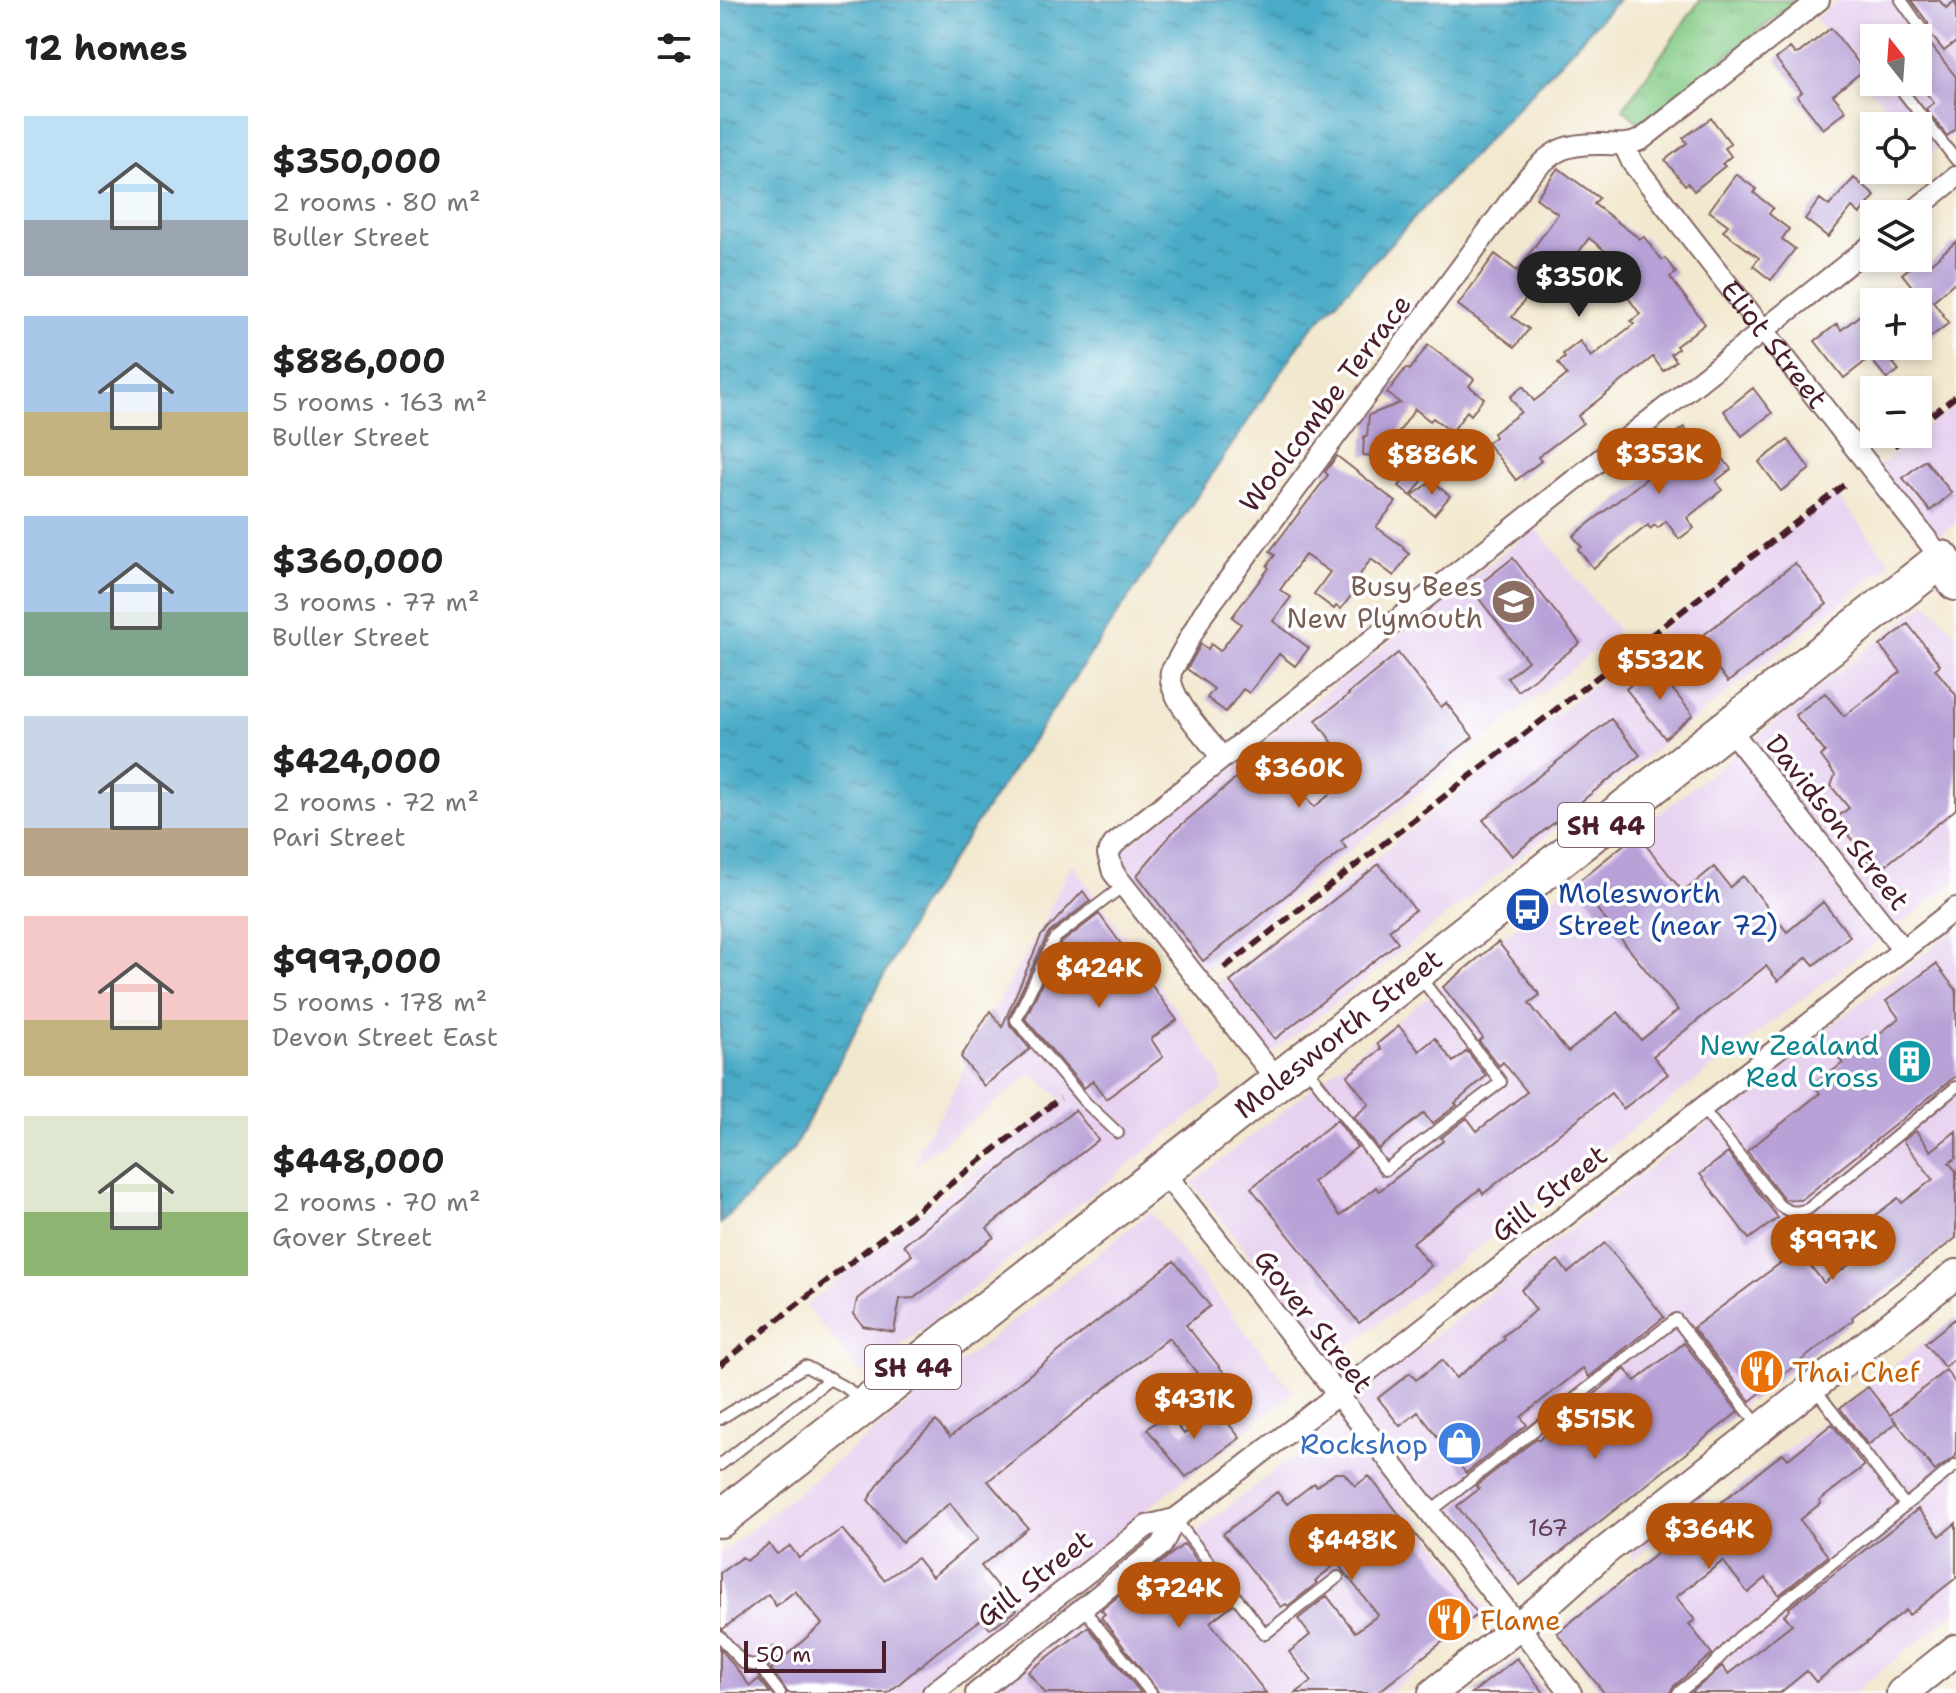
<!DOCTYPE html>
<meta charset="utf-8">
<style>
:root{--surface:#fff;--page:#f6f6f6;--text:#222;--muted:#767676;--accent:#b45309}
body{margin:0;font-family:"Shantell Sans",sans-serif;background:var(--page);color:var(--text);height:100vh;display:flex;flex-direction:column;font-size:30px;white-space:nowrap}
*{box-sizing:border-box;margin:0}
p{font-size:26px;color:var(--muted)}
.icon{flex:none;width:44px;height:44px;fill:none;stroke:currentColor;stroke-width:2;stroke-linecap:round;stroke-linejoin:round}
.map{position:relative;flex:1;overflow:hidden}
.side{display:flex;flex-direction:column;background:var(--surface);width:720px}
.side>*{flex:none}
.needle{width:52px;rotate:343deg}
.fabs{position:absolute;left:1140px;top:24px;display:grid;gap:16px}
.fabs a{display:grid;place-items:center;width:72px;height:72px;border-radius:0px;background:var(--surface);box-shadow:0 4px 12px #0003;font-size:40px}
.scale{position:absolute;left:24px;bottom:20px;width:142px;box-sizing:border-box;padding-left:8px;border:4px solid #4a1f2b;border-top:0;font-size:22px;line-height:28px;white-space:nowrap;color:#4a1f2b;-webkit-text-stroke:6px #fff;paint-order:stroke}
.price{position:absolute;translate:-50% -68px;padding:0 18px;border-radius:28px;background:var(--accent);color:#fff;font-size:26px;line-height:52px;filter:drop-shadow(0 2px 4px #0008)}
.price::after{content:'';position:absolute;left:50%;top:48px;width:24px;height:18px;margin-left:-12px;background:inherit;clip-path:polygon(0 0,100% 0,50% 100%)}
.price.selected{background:#222;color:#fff}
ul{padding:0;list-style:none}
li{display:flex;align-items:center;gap:24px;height:200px;padding:0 24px}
li span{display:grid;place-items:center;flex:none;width:224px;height:160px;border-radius:0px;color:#555}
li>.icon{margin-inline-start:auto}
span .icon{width:96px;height:96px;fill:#fffc;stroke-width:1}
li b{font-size:34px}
h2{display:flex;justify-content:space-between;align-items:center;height:96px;padding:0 24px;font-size:34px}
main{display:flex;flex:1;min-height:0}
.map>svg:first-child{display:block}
.built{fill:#e7d2f0;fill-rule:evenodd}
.park{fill:url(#park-tufts);stroke:#677558;stroke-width:2}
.water{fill:url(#water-ripples);stroke:#496579;stroke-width:2}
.building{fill:#b7a1d7}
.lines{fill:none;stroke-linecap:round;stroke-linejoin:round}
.lane-casing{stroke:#856564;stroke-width:14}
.street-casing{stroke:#856564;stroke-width:24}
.secondary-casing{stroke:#856564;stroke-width:32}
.primary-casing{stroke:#856564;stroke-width:34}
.highway-casing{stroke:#856564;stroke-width:40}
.lane{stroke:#fff;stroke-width:10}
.street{stroke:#fff;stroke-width:20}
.secondary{stroke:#fff;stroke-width:28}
.primary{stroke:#fff;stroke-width:30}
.highway{stroke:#fff;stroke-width:36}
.rail{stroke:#4a1f2b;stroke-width:6;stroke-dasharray:12 6;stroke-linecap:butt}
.labels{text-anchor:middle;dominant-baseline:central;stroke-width:7;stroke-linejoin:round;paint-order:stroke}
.number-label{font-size:24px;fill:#654056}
.shield{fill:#fff;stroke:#80626b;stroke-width:2}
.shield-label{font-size:26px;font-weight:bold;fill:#4a1f2b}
.street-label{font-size:28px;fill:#4a1f2b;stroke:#fff}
.education-label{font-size:28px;fill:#785e54;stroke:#fff;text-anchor:end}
.transit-label{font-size:28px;fill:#164399;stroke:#fff;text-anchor:start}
.culture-label{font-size:28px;fill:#0d838f;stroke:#fff;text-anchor:end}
.food-label{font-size:28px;fill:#c56008;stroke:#fff;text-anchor:start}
.shop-label{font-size:28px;fill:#366cbe;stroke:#fff;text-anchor:end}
</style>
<main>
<section class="side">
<h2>12 homes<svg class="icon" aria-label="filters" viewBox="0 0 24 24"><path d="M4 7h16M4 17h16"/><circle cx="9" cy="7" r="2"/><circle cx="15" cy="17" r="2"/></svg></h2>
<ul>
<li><span style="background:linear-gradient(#bfe0f5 65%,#9aa5b1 0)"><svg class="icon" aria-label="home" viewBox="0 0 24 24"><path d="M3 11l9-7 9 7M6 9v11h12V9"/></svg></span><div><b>$350,000</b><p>2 rooms · 80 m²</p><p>Buller Street</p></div></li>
<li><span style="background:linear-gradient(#a9c7e8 60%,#c2b280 0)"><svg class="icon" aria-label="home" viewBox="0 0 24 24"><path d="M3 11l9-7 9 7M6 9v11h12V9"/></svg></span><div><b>$886,000</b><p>5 rooms · 163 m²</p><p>Buller Street</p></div></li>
<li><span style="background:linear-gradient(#a9c7e8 60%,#7fa58c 0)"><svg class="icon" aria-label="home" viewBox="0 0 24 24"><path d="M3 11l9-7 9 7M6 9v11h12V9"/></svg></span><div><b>$360,000</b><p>3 rooms · 77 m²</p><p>Buller Street</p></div></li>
<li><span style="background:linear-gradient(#c9d6e8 70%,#b9a48a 0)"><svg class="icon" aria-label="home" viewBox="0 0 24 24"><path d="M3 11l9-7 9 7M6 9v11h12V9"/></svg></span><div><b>$424,000</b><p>2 rooms · 72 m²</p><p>Pari Street</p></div></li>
<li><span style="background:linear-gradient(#f6c9c9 65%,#c2b280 0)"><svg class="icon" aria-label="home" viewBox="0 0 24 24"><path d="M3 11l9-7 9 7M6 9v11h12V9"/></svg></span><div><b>$997,000</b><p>5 rooms · 178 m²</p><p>Devon Street East</p></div></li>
<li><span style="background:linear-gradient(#dfe7d0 60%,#8fb573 0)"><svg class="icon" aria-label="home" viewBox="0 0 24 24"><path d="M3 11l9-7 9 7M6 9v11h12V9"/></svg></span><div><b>$448,000</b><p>2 rooms · 70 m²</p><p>Gover Street</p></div></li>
</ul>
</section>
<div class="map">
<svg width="1236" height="1693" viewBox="0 0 1236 1693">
<defs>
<pattern id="park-tufts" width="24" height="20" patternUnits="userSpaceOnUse" patternTransform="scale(2)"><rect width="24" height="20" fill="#84cb86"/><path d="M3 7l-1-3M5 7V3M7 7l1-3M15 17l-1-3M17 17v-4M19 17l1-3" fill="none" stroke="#74ae74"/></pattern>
<pattern id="water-ripples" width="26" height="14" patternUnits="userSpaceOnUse" patternTransform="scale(2)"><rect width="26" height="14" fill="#48abc7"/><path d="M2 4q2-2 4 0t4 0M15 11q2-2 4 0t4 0" fill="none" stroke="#3e8ba2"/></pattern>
</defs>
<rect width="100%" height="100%" fill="#fff"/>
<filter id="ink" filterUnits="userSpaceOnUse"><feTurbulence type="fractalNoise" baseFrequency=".0125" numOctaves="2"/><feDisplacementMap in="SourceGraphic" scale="16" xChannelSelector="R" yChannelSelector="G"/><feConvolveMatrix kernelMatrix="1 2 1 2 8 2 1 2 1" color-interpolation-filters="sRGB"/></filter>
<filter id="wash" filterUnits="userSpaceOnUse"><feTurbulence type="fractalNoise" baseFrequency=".006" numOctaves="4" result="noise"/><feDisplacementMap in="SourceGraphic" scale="32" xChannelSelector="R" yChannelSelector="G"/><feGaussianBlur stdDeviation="1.8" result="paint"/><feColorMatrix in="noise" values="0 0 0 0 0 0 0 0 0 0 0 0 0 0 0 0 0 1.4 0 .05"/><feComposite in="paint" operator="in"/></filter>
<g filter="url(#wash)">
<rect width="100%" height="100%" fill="#f2e8cf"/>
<path class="built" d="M1119 0H1236V133L1205 157 1198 149V126H1180L1095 19ZM1154 38H1198V82H1154Z
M1236 404V523L1216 538 1159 466Z
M1115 493 1171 563 545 1059 489 990Z
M816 528 898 631 475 977 401 880 397 855Z
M1207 602 1236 634V881L612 1359 472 1183Z
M352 863 499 1071 503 1090 143 1376 86 1306 342 1100 313 1073 195 1164 200 1146 227 1103 270 1017 317 935Z
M1236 928V1238L781 1594 630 1402Z
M430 1212 574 1392 196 1693H0V1554Z
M1236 1317V1612L1133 1693H884L835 1632Z
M619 1421 770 1612 669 1693H268Z
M984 1488 983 1506 911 1561 912 1544Z"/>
<path class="park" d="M980 0H1077L922 125 903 109Z"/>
<path class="water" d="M0 0H898L588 332 200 907 74 1148 0 1224Z"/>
<g id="blocks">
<path class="building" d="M1191 0H1219L1226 8 1236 0V42L1224 51 1208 31V23Z
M1111 28 1144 70 1113 95 1126 111 1103 129 1077 96 1082 92 1056 59 1070 48 1075 54 1079 53Z
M1211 45 1236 77V129L1227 136 1206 109 1214 103 1198 83V55Z
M991 118 1011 144 1005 148 1011 156 1002 164 1005 166 974 191 968 183 965 185 945 160 967 143 963 138Z
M838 168 879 198 874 204 920 239 924 237 942 260 945 258 956 273 950 277 985 324 956 346 958 349 951 354 956 361 943 371 933 357 858 416 863 423 818 457 821 461 796 480 767 443 775 437 773 433 801 412 790 397 803 386 814 401 847 375 838 363 845 358 843 354 860 341 871 357 914 324 911 321 920 314 899 285 895 287 884 272 899 262 869 238 833 288 821 279 792 317 809 329 795 347 738 305 775 254 797 271 838 214 816 198Z
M1016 174 1036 189 1034 193 1053 208 1049 214 1069 229 1062 239 1075 249 1051 280 1033 266 1039 258 1003 231 1008 225 989 211Z
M1134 178 1155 196 1140 214 1132 207 1108 237 1085 219 1100 199 1109 206Z
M1236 242V281L1213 301 1229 323 1204 342 1198 334V302H1169L1191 285 1182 274 1204 256 1210 264Z
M1154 304V346H1195L1173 363 1179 370 1167 379 1150 358 1124 378 1095 341 1117 324 1121 330Z
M708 345 754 379 749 386 764 398 751 415 747 411 732 432 713 418 710 421 695 409 674 439 701 461 715 445 723 452 691 496 679 486 691 473 668 457 643 455 644 436H647L649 415 680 403 667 393 686 368 690 370Z
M1033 388 1052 413 1022 436 1004 411Z
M964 427 975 441 984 433 1011 469 996 481 1002 490 967 518 974 528 959 539 946 521 938 528 935 525 930 529 928 525 873 568 858 549 862 547 853 536 932 474 921 460Z
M1068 440 1090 469 1061 491 1039 462Z
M617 456 676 502 656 527 684 547 683 549 689 554 674 576 651 559 629 590 633 593 621 609 616 606 614 609 594 594 610 572 585 555 560 590 571 597 553 621 589 648 575 666 559 654 529 693 523 689 506 712 487 698 494 689 467 669 481 644 488 649 491 644 500 651 521 624 512 617 549 568 547 566 555 555 550 551 608 475 605 472Z
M1205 460 1232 493 1210 511 1183 478Z
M712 481 730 496 714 515 692 496Z
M793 558 860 643 798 691 787 678 808 661 752 590Z
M1075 563 1107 604 1008 682 976 641Z
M1188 624 1220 665 1215 669 1236 695V809L1157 872 1116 818 1129 808 1111 786 1115 775 1101 756 1105 752 1075 715 1105 693 1124 716 1181 672 1160 646Z
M678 653 721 707 726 703 753 737 621 841 626 848 483 961 417 875 453 832 549 750 594 807 622 785 602 756 615 746 596 720 629 695 628 694Z
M934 666 973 715 945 738 906 689Z
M891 719 920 755 792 856 763 820Z
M917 834 963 892 994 867 1010 887 1023 876 1067 932 1103 902 1130 936 1094 965 1087 957 1058 981 1046 966 933 1056 948 1074 903 1109 891 1093 763 1194 760 1189 692 1243 711 1266 639 1323 531 1188 617 1120 637 1147 593 1182 620 1216 656 1187 659 1191 723 1141 721 1138 747 1118 757 1131 807 1092 783 1062 779 1066 759 1041 763 1038 723 987 778 942 820 995 809 1003 848 1052 898 1012 921 1040 958 1010 856 883Z
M659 864 695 910 669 930 678 942 555 1039 510 982Z
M363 891 370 901 328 934 289 1017 290 1025 310 1049 264 1086 241 1057 270 1011 282 1027 321 936Z
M379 914 457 1020 431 1039 443 1057 386 1099 373 1081 364 1088 305 1019 341 943Z
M1216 964 1236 990V1076L1081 1200 1064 1199 1027 1151 1100 1093 1094 1085 1123 1063 1119 1059 1147 1037 1150 1041 1179 1018 1166 1001Z
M679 1026 699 1051 715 1038 733 1062 747 1051 766 1076 735 1103 737 1105 712 1124 704 1113 659 1149 634 1117 649 1104 627 1076 661 1049 657 1044Z
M355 1110 378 1140 267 1228 274 1237 194 1298 180 1299 174 1332 143 1326 134 1314 137 1299 192 1255 184 1245Z
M1196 1131 1211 1151 1236 1131V1158L1229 1163 1236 1171V1238L1132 1317 1133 1320 1030 1401 973 1328 1078 1250 1104 1283 1137 1259 1123 1240 1178 1198 1182 1203 1213 1179 1183 1141Z
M1008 1153 1058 1218 1029 1239 980 1174Z
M885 1243 944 1317 869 1377 863 1368 801 1417 807 1425 746 1473 698 1412 680 1426 658 1398 690 1373 696 1380 722 1360 736 1378 785 1339 783 1336 816 1310 801 1290 838 1260 848 1273Z
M454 1261 490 1306 466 1325 510 1380 493 1393 449 1338 268 1481 308 1528 261 1566 296 1610 270 1629 262 1619 218 1651 168 1693H68L51 1669 102 1624 75 1591 56 1606 48 1594 3 1629 0 1628V1573L22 1557 26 1561 49 1544 57 1554 70 1546 79 1558 122 1529 164 1580 197 1558 212 1577 258 1539 230 1503 182 1542 148 1500 175 1460 216 1421 230 1437Z
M1236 1318V1358L1224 1367 1205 1343Z
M964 1343 1018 1412 800 1585 737 1506 759 1489 756 1486 817 1438 819 1440 905 1369 915 1381Z
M1226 1370 1236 1384V1456L1215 1471 1172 1417 1176 1423 1148 1445 1120 1408 1148 1387 1170 1415Z
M497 1409 520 1438 466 1477 427 1429 447 1413 464 1434Z
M1112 1424 1144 1466 1099 1501 1101 1503 1080 1520 1108 1556 1059 1595 1046 1578 1028 1593 1003 1561 956 1597 975 1620 969 1624 992 1654 953 1687 950 1693H884L837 1633 1063 1453 1068 1459Z
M615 1473H624L635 1486 649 1476 758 1614 657 1693H576L592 1681 569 1652 590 1635 578 1619 607 1596 635 1632 658 1615 617 1563 595 1581 597 1583 568 1606 566 1604 561 1607 503 1534 557 1492 567 1504 594 1483 597 1486Z
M1198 1509 1220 1536 1236 1523V1578L1189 1615 1186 1610 1096 1682 1087 1671 1060 1693H971L1002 1666 1008 1674 1072 1624 1064 1615 1070 1610 1069 1608Z
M464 1544 512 1605 490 1622 546 1693H439L381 1617 385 1614 381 1610Z
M368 1627 421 1693H325L308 1672Z
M0 1648 30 1686 39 1679 50 1693H0Z
M797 1658 824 1693H752Z"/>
</g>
</g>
<g filter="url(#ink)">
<use href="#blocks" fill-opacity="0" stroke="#856564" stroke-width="2"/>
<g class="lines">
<defs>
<path id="lane" d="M1181 0 1201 28 1189 38
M1175 82 1236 160
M585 1066 665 1170 781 1082 699 976
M982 1108 1059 1205C1070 1213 1075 1213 1088 1209L1236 1087
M398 1133 365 1102 296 1020 335 938 403 886
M1095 1389 1185 1505
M0 1419 85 1366 128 1389 140 1401
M0 1465 111 1378
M710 1512 956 1319 1039 1426
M455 1519 545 1634 618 1577
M363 1608 431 1693
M0 1636 23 1663 39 1666 57 1652
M39 1666 60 1693
M958 1693 989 1669 1019 1637 1236 1465"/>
<g id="street">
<path id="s1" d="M904 145 912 162 1222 559"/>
<path d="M1190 214 1236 177"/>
<path d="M1009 728 1183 950"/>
<path d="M501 757C487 737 446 696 451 672L483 614 809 176C834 149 846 143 884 144 898 144 909 146 922 139L1099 0"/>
<path d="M557 1080 393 872 388 854 394 844 1154 243"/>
<path d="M443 1171 851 1693"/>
<path d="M213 1693 427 1526 455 1519 478 1502 674 1351 1236 908"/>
<path d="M256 1693 442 1545 455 1519"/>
</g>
<path id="secondary" d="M713 1693 827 1603 884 1552 1236 1274"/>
<path id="primary" d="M1182 1693 1236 1650"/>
<g id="highway">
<path id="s2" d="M0 1519 1222 559 1236 582"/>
</g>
</defs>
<use href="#lane" class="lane-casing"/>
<use href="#street" class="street-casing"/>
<use href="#secondary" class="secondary-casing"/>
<use href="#primary" class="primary-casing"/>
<use href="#highway" class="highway-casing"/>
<use href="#lane" class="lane"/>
<use href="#street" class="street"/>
<use href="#secondary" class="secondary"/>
<use href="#primary" class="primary"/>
<use href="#highway" class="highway"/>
<path class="rail" d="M1198 426 1236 396
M1174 446 1188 434
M504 968 1124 485
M0 1365 340 1098"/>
</g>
</g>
<defs>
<symbol id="school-disc" viewBox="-11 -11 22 22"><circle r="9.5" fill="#8d6e63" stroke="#fff"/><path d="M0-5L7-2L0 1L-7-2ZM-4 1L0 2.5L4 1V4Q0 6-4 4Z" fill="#fff"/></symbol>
<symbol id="bus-disc" viewBox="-11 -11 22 22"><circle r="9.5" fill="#1a4fb4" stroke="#fff"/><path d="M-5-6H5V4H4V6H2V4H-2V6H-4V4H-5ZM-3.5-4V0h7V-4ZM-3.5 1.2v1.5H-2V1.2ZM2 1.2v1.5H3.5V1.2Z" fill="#fff"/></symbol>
<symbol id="building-disc" viewBox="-11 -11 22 22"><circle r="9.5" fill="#0f9aa8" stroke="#fff"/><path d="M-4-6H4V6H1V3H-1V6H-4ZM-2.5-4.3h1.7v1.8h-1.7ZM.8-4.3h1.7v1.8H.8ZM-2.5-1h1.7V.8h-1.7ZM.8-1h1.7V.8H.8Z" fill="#fff"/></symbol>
<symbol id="restaurant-disc" viewBox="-11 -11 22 22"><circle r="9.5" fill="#e8710a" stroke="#fff"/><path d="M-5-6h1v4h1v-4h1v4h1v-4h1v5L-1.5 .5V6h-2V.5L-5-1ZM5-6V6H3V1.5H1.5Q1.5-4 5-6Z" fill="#fff"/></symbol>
<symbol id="shop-disc" viewBox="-11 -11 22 22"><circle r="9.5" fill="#3f7fe0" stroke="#fff"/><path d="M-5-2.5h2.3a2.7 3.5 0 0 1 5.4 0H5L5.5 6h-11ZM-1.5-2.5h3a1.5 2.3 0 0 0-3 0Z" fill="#fff"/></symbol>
</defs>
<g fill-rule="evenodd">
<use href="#school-disc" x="768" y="576" width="51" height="51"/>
<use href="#bus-disc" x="782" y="884" width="51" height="51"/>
<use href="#building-disc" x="1164" y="1036" width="51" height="51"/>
<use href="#restaurant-disc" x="1016" y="1346" width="51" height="51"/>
<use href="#shop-disc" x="714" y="1418" width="51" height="51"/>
<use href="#restaurant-disc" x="704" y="1594" width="51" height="51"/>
</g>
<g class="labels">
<g class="number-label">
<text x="828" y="1528">167</text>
</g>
<g class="shield">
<rect x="838" y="803" width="96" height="44" rx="6"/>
<rect x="145" y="1345" width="96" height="44" rx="6"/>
</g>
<g class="shield-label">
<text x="886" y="825">SH 44</text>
<text x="193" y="1367">SH 44</text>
</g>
<g class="street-label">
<text stroke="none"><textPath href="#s1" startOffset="250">Eliot Street</textPath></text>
<text transform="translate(605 403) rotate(-53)">Woolcombe Terrace</text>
<text transform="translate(1118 822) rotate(52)">Davidson Street</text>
<text stroke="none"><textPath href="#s2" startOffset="786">Molesworth Street</textPath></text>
<text transform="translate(829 1193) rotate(-38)">Gill Street</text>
<text transform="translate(594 1321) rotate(52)">Gover Street</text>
<text transform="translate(314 1578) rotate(-38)">Gill Street</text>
</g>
<g class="education-label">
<text x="763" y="586">Busy Bees<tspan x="763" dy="32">New Plymouth</tspan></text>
</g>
<g class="transit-label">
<text x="838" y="893">Molesworth<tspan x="838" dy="32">Street (near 72)</tspan></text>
</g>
<g class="culture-label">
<text x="1159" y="1045">New Zealand<tspan x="1159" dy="32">Red Cross</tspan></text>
</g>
<g class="food-label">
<text x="1072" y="1372">Thai Chef</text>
<text x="760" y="1620">Flame</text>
</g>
<g class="shop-label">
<text x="708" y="1444">Rockshop</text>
</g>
</g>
</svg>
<div class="fabs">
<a><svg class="needle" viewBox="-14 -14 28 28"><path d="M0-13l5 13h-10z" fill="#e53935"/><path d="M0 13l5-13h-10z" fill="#767676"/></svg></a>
<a><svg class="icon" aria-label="locate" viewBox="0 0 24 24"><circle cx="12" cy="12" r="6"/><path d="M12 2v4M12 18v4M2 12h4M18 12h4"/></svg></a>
<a><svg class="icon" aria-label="layers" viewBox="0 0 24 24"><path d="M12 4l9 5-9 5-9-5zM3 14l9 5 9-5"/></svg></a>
<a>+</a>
<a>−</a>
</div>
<div class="scale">50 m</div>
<b class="price selected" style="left:859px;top:319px">$350K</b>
<b class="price" style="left:939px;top:496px">$353K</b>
<b class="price" style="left:712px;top:497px">$886K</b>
<b class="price" style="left:940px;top:702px">$532K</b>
<b class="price" style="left:579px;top:810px">$360K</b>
<b class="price" style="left:379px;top:1010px">$424K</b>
<b class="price" style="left:1113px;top:1282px">$997K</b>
<b class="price" style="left:474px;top:1441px">$431K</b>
<b class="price" style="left:875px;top:1461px">$515K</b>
<b class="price" style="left:989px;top:1571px">$364K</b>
<b class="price" style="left:632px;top:1582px">$448K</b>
<b class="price" style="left:459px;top:1630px">$724K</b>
</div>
</main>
